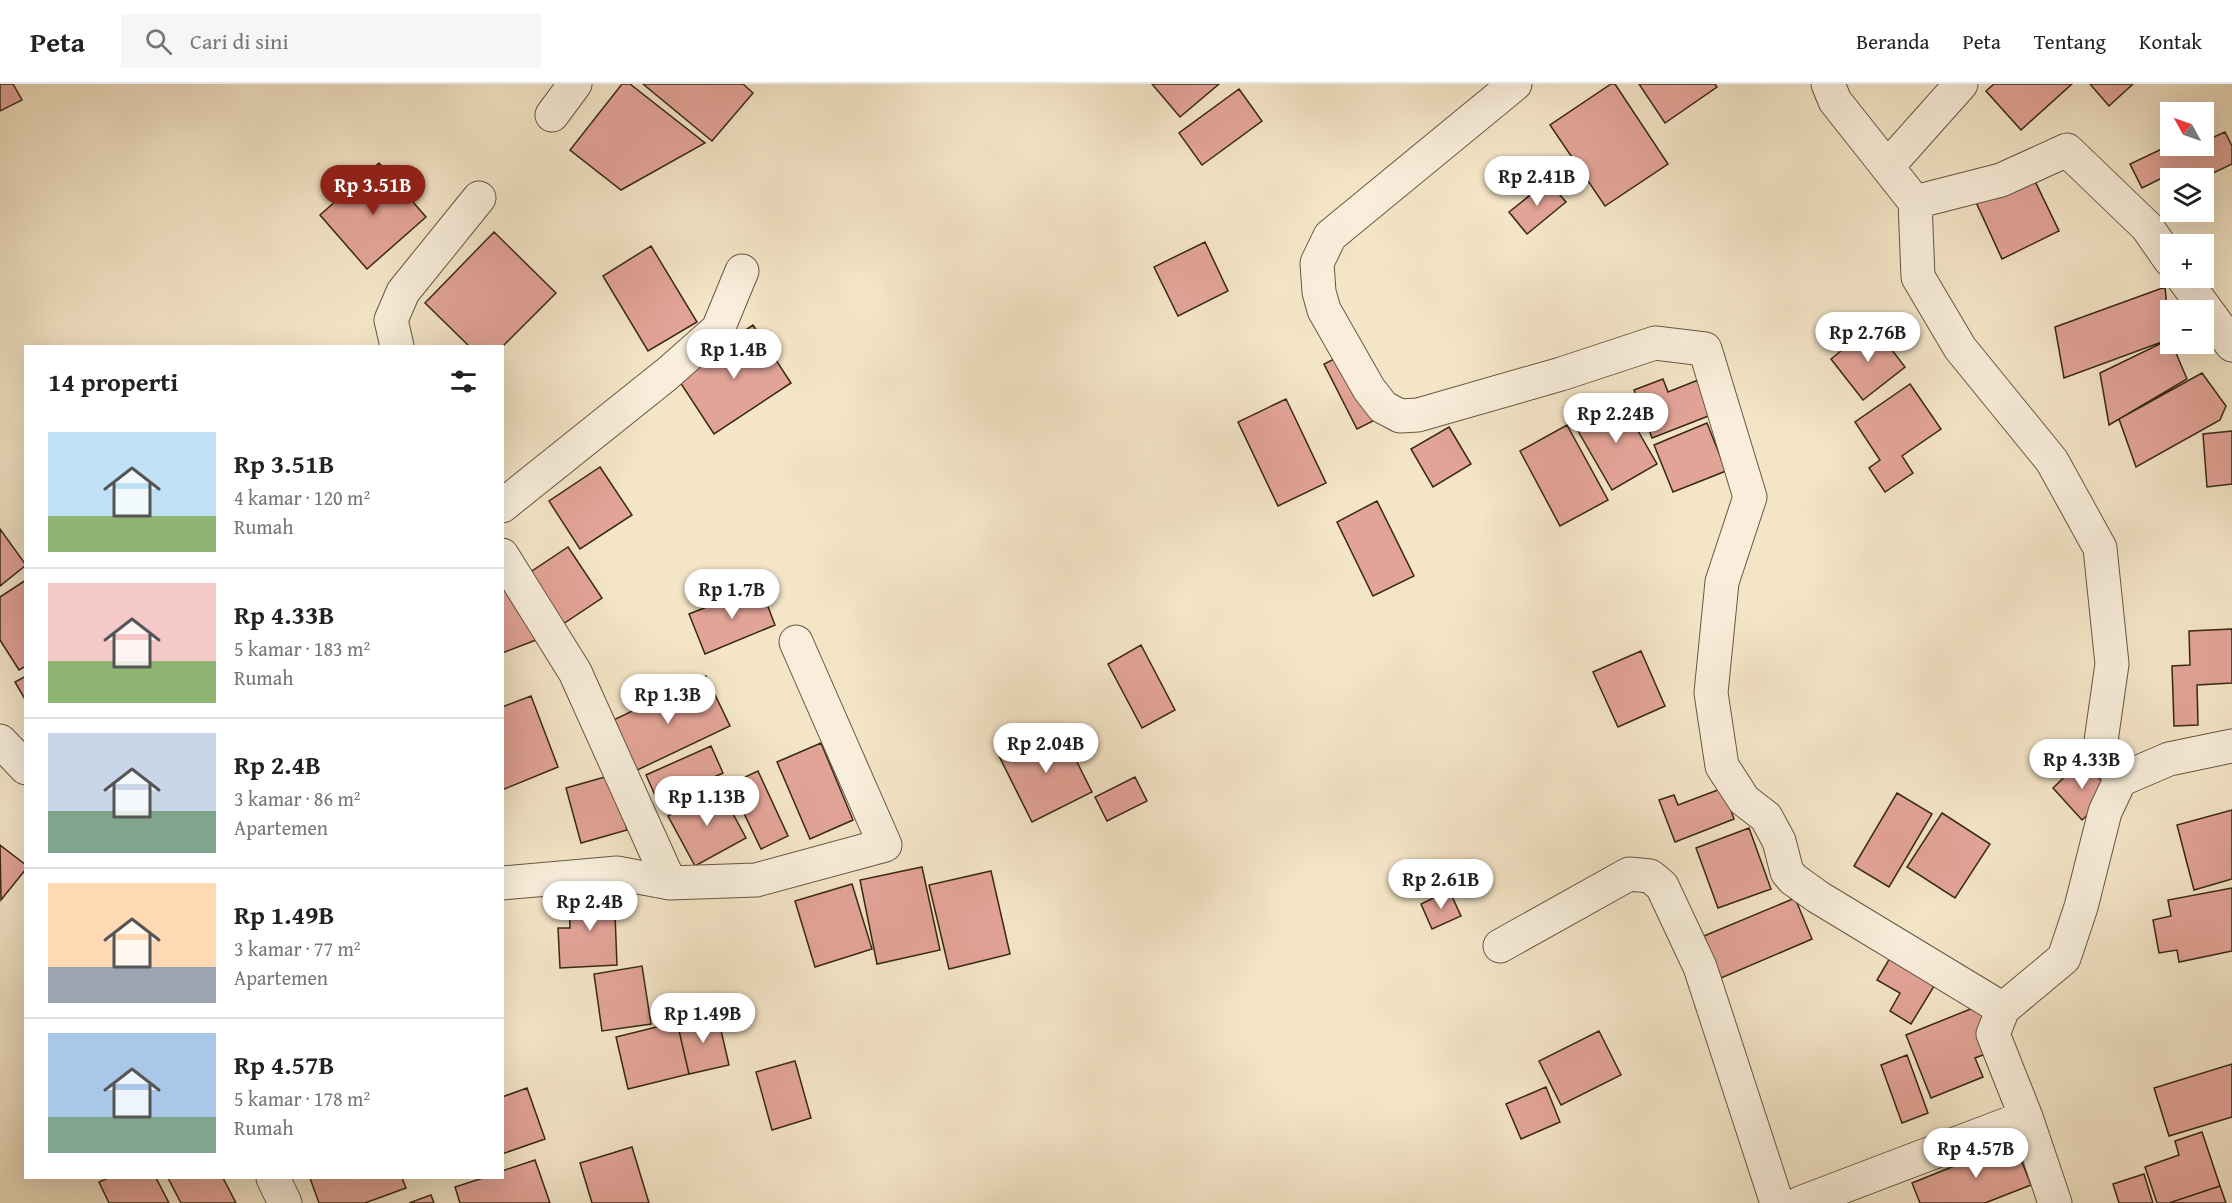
<!DOCTYPE html>
<html lang="id">
<meta charset="utf-8">
<style>
:root{--surface:#fff;--page:#f6f6f6;--text:#222;--muted:#767676;--line:#e0e0e0;--accent:#8f2418}
body{margin:0;font-family:"Gentium Book Plus",serif;background:var(--page);color:var(--text);height:100vh;display:flex;flex-direction:column;font-size:22px;white-space:nowrap}
*{box-sizing:border-box;margin:0}
p{font-size:20px;color:var(--muted)}
.icon{flex:none;width:33px;height:33px;fill:none;stroke:currentColor;stroke-width:2;stroke-linecap:round;stroke-linejoin:round}
.map{position:relative;flex:1;overflow:hidden}
.side{position:absolute;left:24px;top:261px;width:480px;height:834px;display:flex;flex-direction:column;background:var(--surface);border-radius:0px;box-shadow:0 6px 24px #0002}
.side>*{flex:none}
.needle{width:39px;rotate:310deg}
.fabs{position:absolute;left:2160px;top:18px;display:grid;gap:12px}
.fabs a{display:grid;place-items:center;width:54px;height:54px;border-radius:0px;background:var(--surface);box-shadow:0 6px 24px #0002;font-size:30px}
.price{position:absolute;translate:-50% -51px;padding:0 14px;border-radius:21px;background:#fff;color:#222;font-size:20px;line-height:39px;filter:drop-shadow(0 2px 3px #0008)}
.price::after{content:'';position:absolute;left:50%;top:36px;width:18px;height:14px;margin-left:-9px;background:inherit;clip-path:polygon(0 0,100% 0,50% 100%)}
.price.on{background:var(--accent);color:#fff}
ul{padding:0;list-style:none}
li{display:flex;align-items:center;gap:18px;height:150px;padding:0 24px}
li+li{border-top:2px solid var(--line)}
li span{display:grid;place-items:center;flex:none;width:168px;height:120px;border-radius:0px;color:#555}
li>.icon{margin-inline-start:auto}
span .icon{width:72px;height:72px;fill:#fffc;stroke-width:1}
li b{font-size:26px}
h2{display:flex;justify-content:space-between;align-items:center;height:72px;padding:0 24px;font-size:26px}
header{display:flex;align-items:center;gap:36px;box-sizing:border-box;height:84px;padding:0 30px;background:var(--surface);border-bottom:2px solid var(--line)}
header strong{font-size:28px}
nav{display:flex;gap:33px;margin-inline-start:auto;font-size:21px}
.search{width:420px;height:54px;background:var(--page);display:flex;align-items:center;gap:15px;box-sizing:border-box;padding:0 21px;border-radius:0px;color:var(--muted);font-size:22px}
.map>svg:first-child{display:block}
.building{fill:#e3a498;stroke:#372815;stroke-width:1.5}
.lines{fill:none;stroke-linecap:round;stroke-linejoin:round}
.minor-casing{stroke:#665742;stroke-width:35}
.minor{stroke:#f8eedb;stroke-width:33}
</style>
<header>
<strong>Peta</strong>
<div class="search"><svg class="icon" aria-label="search" viewBox="0 0 24 24"><circle cx="10" cy="10" r="6"/><path d="M15 15l6 6"/></svg>Cari di sini</div>
<nav><a>Beranda</a><a>Peta</a><a>Tentang</a><a>Kontak</a></nav>
</header>
<div class="map">
<svg width="2232" height="1119" viewBox="0 0 2232 1119">
<rect width="100%" height="100%" fill="#f4e5c7"/>
<filter id="stains"><feTurbulence type="fractalNoise" baseFrequency=".00333" numOctaves="4"/><feColorMatrix values="0 0 0 0 .2 0 0 0 0 .09 0 0 0 0 .02 0 0 0 .5 -.17"/></filter>
<radialGradient id="worn" r=".72"><stop offset=".6" stop-color="#630" stop-opacity="0"/><stop offset="1" stop-color="#630" stop-opacity=".3"/></radialGradient>
<path class="building" d="M0 0H13L22 16 0 27Z
M622 0H630L705 59 621 106 570 66Z
M643 0H743L753 9 712 57Z
M1152 0H1219L1180 33Z
M1611 0H1615L1668 80 1605 122 1550 41Z
M1639 0H1715L1717 3 1665 39Z
M1994 0H2072L2021 46 1986 7Z
M2090 0H2133L2109 22Z
M1239 5 1262 37 1202 81 1179 49Z
M2225 48 2232 62V80L2203 94H2170V102L2166 92 2142 104 2130 80 2170 61 2204 62V54L2205 57Z
M379 79 426 133 367 185 320 131Z
M2031 89 2059 147 2002 175 1975 116Z
M1548 97 1566 118 1527 150 1509 128Z
M494 148 556 209 502 263 469 262 425 219Z
M1205 158 1228 207 1178 232 1154 183Z
M651 162 697 238 648 267 603 192Z
M2165 203 2170 255 2064 294 2055 243Z
M753 241 791 299 714 350 676 292Z
M1873 241 1905 283 1863 316 1831 275Z
M2170 255 2187 295 2109 341 2100 289Z
M1340 272 1373 337 1357 345 1324 280Z
M2202 289 2226 322 2220 336 2136 383 2119 335Z
M1663 295 1668 308 1698 296 1711 331 1652 354 1634 306Z
M1910 300 1941 345 1902 372 1913 389 1885 408 1869 384 1880 376 1855 338Z
M1619 314 1657 380 1612 406 1574 340Z
M1286 315 1326 399 1278 422 1238 338Z
M1707 339 1726 387 1673 408 1654 361Z
M1567 341 1608 416 1560 442 1520 367Z
M1449 343 1471 380 1433 403 1411 365Z
M2232 347V400L2207 403 2203 350Z
M600 383 632 431 580 465 549 417Z
M1377 417 1414 492 1373 512 1337 438Z
M0 445 26 481 0 502Z
M568 463 602 514 557 544 523 493Z
M502 486 536 556 502 569Z
M26 496V582L19 586 0 556V513Z
M760 502 775 541 705 570 689 530Z
M2232 545V599L2197 601 2198 641 2174 642 2172 582 2190 581 2189 547Z
M1141 561 1175 626 1142 644 1108 580Z
M1641 567 1665 622 1618 643 1593 588Z
M26 592V617L15 598Z
M706 592 730 642 631 689 607 639Z
M531 612 558 683 502 706V623Z
M1059 642 1092 708 1032 738 999 672Z
M821 659 853 736 810 755 777 678Z
M711 662 723 689 658 718 646 691Z
M2082 676 2112 708 2082 736 2053 704Z
M758 687 788 752 761 765 730 700Z
M612 691 627 746 581 759 566 704Z
M1135 693 1147 717 1107 737 1095 713Z
M719 704 746 754 695 782 668 732Z
M1723 704 1734 735 1675 758 1659 716 1674 711 1678 721Z
M1897 709 1932 730 1889 803 1854 782Z
M2232 726V795L2194 806 2177 741Z
M1942 729 1990 760 1955 814 1907 783Z
M1749 744 1771 805 1718 824 1696 764Z
M0 761 26 781V785L1 816Z
M922 783 940 866 877 880 860 796Z
M991 787 1010 870 949 885 929 801Z
M852 800 872 865 815 883 795 817Z
M2232 804V867L2179 878 2177 866 2159 869 2153 836 2171 832 2168 816Z
M614 805 617 881 560 884 558 844H570L569 817 586 815 585 807Z
M1449 806 1461 832 1432 845 1421 820Z
M1795 814 1812 855 1721 894 1704 852Z
M1897 862 1942 889 1911 940 1890 927 1900 909 1877 896Z
M642 882 651 940 602 947 594 890Z
M1978 922 1996 966 1975 974 1983 993 1931 1014 1906 951Z
M717 929 729 981 689 990 677 938Z
M677 938 689 990 628 1005 616 953Z
M1599 947 1621 991 1561 1021 1539 977Z
M1907 971 1928 1029 1902 1039 1881 981Z
M795 977 811 1034 772 1046 756 988Z
M2232 980V1033L2169 1052 2154 1004Z
M1546 1003 1560 1038 1521 1055 1506 1020Z
M527 1004 545 1055 502 1070V1013Z
M2202 1048 2220 1102 2169 1119H2157L2145 1083 2179 1071 2175 1057Z
M2014 1058 2031 1101 1985 1119H1920L1912 1099Z
M632 1063 649 1119H592L580 1079Z
M535 1076 550 1119H460L455 1103 483 1094H502V1087Z
M2144 1090 2153 1119H2119L2113 1100Z
M108 1094H156L169 1119H109L99 1098Z
M168 1094H223L236 1119H181Z
M310 1094H402L406 1104 365 1119H319Z
M2220 1102 2226 1119H2169Z
M431 1111 434 1119H409Z"/>
<g class="lines">
<defs>
<path id="minor" d="M1515 0 1330 152 1317 179 1319 208 1324 226 1369 305 1383 323 1400 332 1418 331 1561 290 1655 259 1705 265 1750 413 1722 498 1711 609 1722 682 1744 716 1766 733 1779 757 1787 788 1793 795 1818 813 2003 925
M1828 0 1835 17 1915 118 1918 193 1960 264 2052 377 2100 464 2112 580 2101 657 2120 696
M552 31 575 0
M1887 83 1961 0
M1915 118 2001 96 2067 66 2147 143 2170 176
M2183 194 2232 261
M397 262 391 236 403 208 479 114
M502 422 667 290 718 245 742 187
M502 471 575 588 670 799
M0 657 26 684
M502 799 617 789 670 799 756 796 885 761 796 558
M1500 862 1629 790 1650 792 1662 802 1700 883 1777 1119
M273 1094 285 1119
M1800 1119 2026 1033
M2055 1119 2026 1033 1993 950 2003 925 2064 874 2081 823 2105 728 2120 696 2169 675 2232 662"/>
</defs>
<use href="#minor" class="minor-casing"/>
<use href="#minor" class="minor"/>
</g>
<rect width="100%" height="100%" filter="url(#stains)"/>
<rect width="100%" height="100%" fill="url(#worn)"/>
</svg>
<div class="fabs">
<a><svg class="needle" viewBox="-14 -14 28 28"><path d="M0-13l5 13h-10z" fill="#e53935"/><path d="M0 13l5-13h-10z" fill="#767676"/></svg></a>
<a><svg class="icon" aria-label="layers" viewBox="0 0 24 24"><path d="M12 4l9 5-9 5-9-5zM3 14l9 5 9-5"/></svg></a>
<a>+</a>
<a>−</a>
</div>
<b class="price" style="left:1537px;top:123px">Rp 2.41B</b>
<b class="price on" style="left:373px;top:132px">Rp 3.51B</b>
<b class="price" style="left:1868px;top:279px">Rp 2.76B</b>
<b class="price" style="left:734px;top:296px">Rp 1.4B</b>
<b class="price" style="left:1616px;top:360px">Rp 2.24B</b>
<b class="price" style="left:732px;top:536px">Rp 1.7B</b>
<b class="price" style="left:668px;top:641px">Rp 1.3B</b>
<b class="price" style="left:1046px;top:690px">Rp 2.04B</b>
<b class="price" style="left:2082px;top:706px">Rp 4.33B</b>
<b class="price" style="left:707px;top:743px">Rp 1.13B</b>
<b class="price" style="left:1441px;top:826px">Rp 2.61B</b>
<b class="price" style="left:590px;top:848px">Rp 2.4B</b>
<b class="price" style="left:703px;top:960px">Rp 1.49B</b>
<b class="price" style="left:1976px;top:1095px">Rp 4.57B</b>
<section class="side">
<h2>14 properti<svg class="icon" aria-label="filters" viewBox="0 0 24 24"><path d="M4 7h16M4 17h16"/><circle cx="9" cy="7" r="2"/><circle cx="15" cy="17" r="2"/></svg></h2>
<ul>
<li><span style="background:linear-gradient(#bfe0f5 70%,#8fb573 0)"><svg class="icon" aria-label="home" viewBox="0 0 24 24"><path d="M3 11l9-7 9 7M6 9v11h12V9"/></svg></span><div><b>Rp 3.51B</b><p>4 kamar · 120 m²</p><p>Rumah</p></div></li>
<li><span style="background:linear-gradient(#f6c9c9 65%,#8fb573 0)"><svg class="icon" aria-label="home" viewBox="0 0 24 24"><path d="M3 11l9-7 9 7M6 9v11h12V9"/></svg></span><div><b>Rp 4.33B</b><p>5 kamar · 183 m²</p><p>Rumah</p></div></li>
<li><span style="background:linear-gradient(#c9d6e8 65%,#7fa58c 0)"><svg class="icon" aria-label="home" viewBox="0 0 24 24"><path d="M3 11l9-7 9 7M6 9v11h12V9"/></svg></span><div><b>Rp 2.4B</b><p>3 kamar · 86 m²</p><p>Apartemen</p></div></li>
<li><span style="background:linear-gradient(#ffd9b3 70%,#9aa5b1 0)"><svg class="icon" aria-label="home" viewBox="0 0 24 24"><path d="M3 11l9-7 9 7M6 9v11h12V9"/></svg></span><div><b>Rp 1.49B</b><p>3 kamar · 77 m²</p><p>Apartemen</p></div></li>
<li><span style="background:linear-gradient(#a9c7e8 70%,#7fa58c 0)"><svg class="icon" aria-label="home" viewBox="0 0 24 24"><path d="M3 11l9-7 9 7M6 9v11h12V9"/></svg></span><div><b>Rp 4.57B</b><p>5 kamar · 178 m²</p><p>Rumah</p></div></li>
</ul>
</section>
</div>
